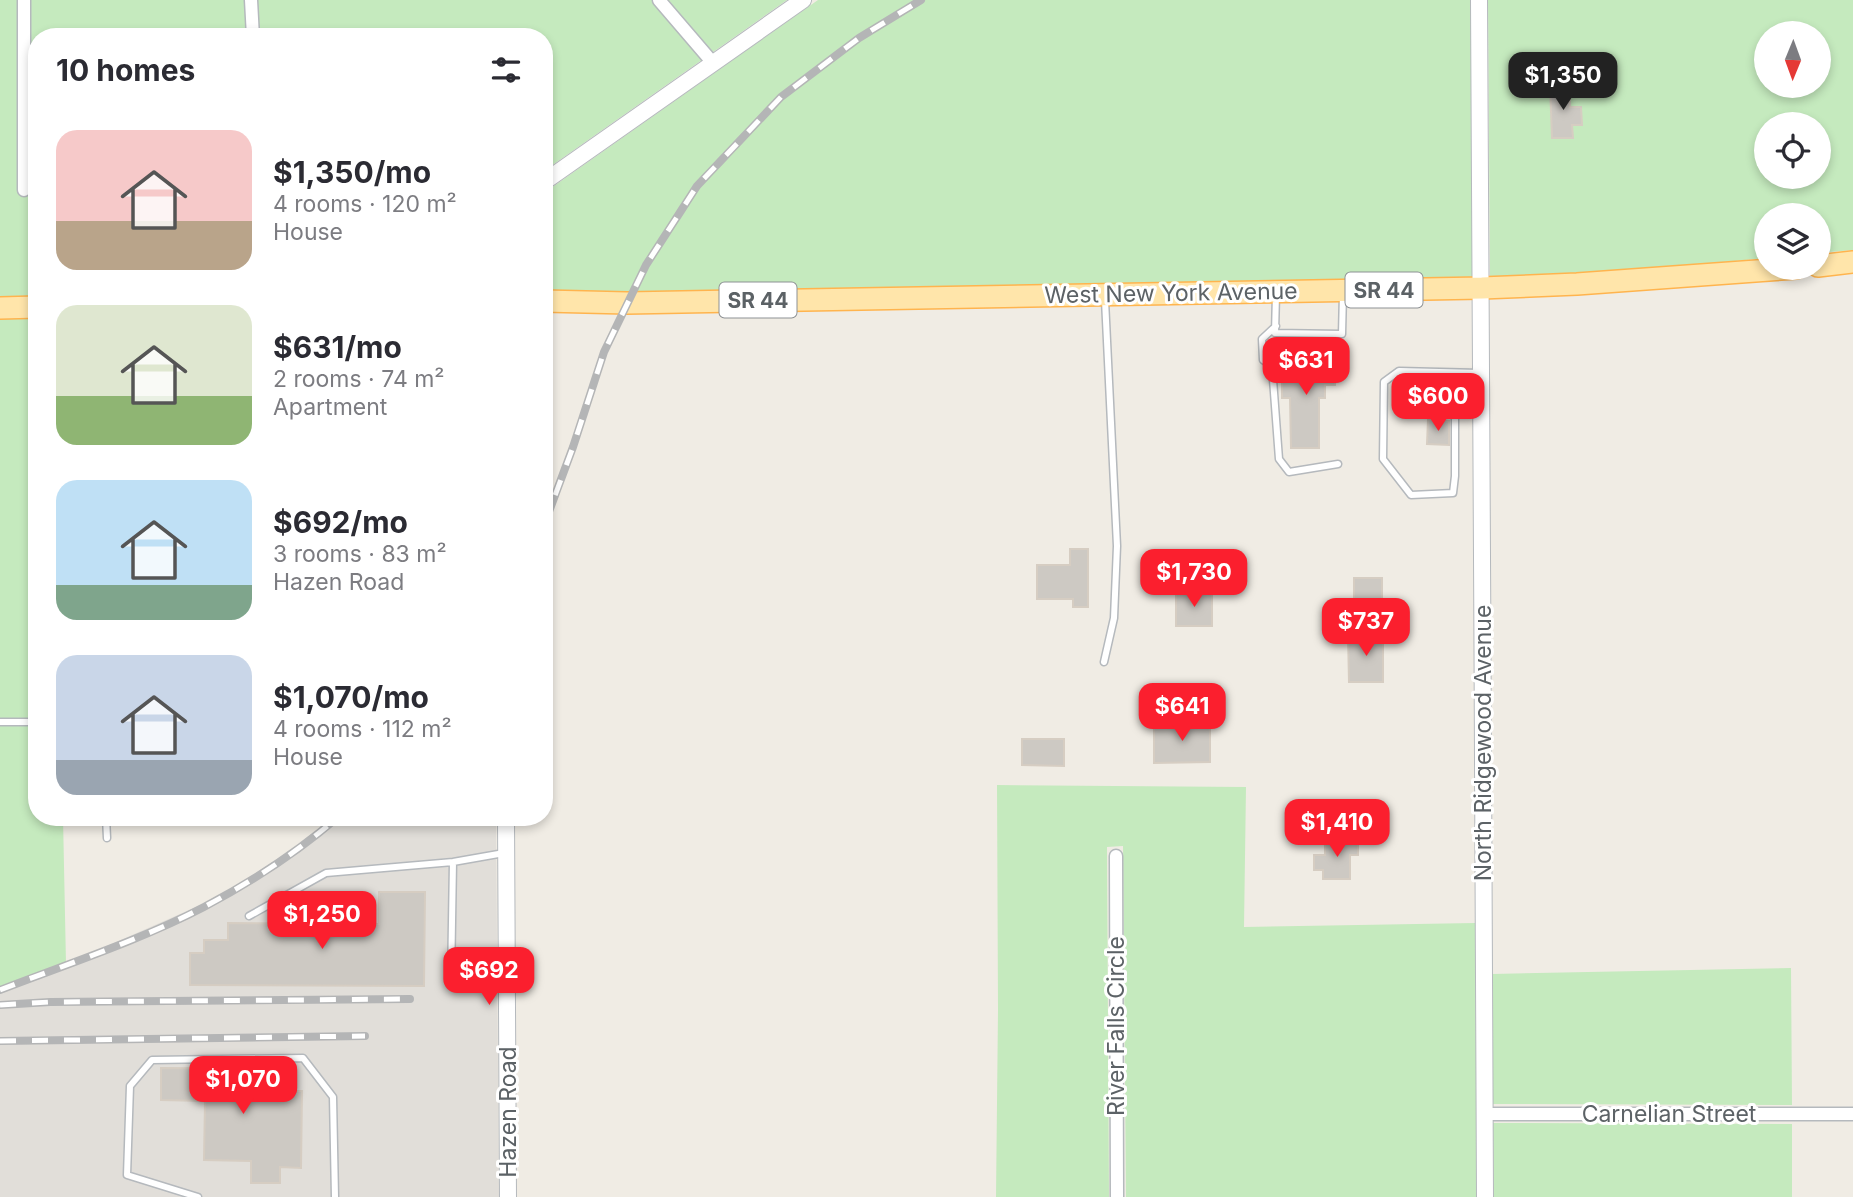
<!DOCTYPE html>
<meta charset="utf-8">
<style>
:root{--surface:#fff;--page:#f7f7f7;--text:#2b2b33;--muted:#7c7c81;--accent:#fb1f2e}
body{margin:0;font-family:Inter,sans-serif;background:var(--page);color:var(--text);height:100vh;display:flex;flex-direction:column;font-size:26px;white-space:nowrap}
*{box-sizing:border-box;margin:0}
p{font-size:23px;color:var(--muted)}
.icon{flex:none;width:38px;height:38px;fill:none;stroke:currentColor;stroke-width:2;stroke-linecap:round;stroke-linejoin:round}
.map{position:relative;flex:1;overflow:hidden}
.drawer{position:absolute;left:28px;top:28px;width:525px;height:798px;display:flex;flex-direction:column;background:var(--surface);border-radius:28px;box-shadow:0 4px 10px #0003}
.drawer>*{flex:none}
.needle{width:46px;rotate:181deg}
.tools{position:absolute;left:1754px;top:21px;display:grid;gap:14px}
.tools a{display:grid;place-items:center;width:77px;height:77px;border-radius:50%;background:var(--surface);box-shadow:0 4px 10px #0003;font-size:35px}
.price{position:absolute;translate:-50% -60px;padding:0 16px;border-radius:14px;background:var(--accent);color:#fff;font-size:23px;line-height:46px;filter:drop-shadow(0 2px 4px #0008)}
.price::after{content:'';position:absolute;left:50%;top:42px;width:21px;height:16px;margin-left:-10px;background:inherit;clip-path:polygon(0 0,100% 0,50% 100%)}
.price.on{background:#222;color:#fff}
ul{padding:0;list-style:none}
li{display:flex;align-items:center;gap:21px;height:175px;padding:0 28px}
li span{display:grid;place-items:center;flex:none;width:196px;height:140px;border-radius:21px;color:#555}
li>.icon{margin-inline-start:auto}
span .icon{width:84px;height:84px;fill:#fffc;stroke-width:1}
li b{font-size:30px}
h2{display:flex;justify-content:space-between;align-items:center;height:84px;padding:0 28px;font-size:30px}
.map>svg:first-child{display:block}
.industrial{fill:#e1ded9}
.green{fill:#c5eabe;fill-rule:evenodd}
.building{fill:#cdc9c3;stroke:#d6cdc2;stroke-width:2}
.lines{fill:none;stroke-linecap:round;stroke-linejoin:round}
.service-casing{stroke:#b5b9bd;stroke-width:9}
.minor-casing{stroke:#b5b9bd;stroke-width:15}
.tertiary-casing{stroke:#b5b9bd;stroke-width:18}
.primary-casing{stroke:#ffb44e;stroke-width:24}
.service{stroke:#fff;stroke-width:6}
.minor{stroke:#fff;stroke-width:12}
.tertiary{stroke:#fff;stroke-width:16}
.primary{stroke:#ffe5aa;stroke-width:21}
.rail-casing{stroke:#b4b5b6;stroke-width:8}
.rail{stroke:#fff;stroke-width:5;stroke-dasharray:16;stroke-linecap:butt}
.labels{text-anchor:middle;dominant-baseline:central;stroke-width:6;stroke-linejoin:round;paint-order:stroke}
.shield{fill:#fff;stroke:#8d9194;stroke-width:2}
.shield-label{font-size:21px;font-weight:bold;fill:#5c6266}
.street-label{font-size:23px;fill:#5c6266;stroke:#fff}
</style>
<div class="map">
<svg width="1853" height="1197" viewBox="0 0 1853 1197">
<rect width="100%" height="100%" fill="#f0ece4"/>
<path class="industrial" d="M341 817H496L499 1197H0V988L66 964 221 896Z"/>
<path class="green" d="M0 0H787L544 171V37H37V298L0 299Z
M818 0H1471L1473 279 627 293 544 292V193Z
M1488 0H1853V250L1818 253V215H1766V258L1642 270 1490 278ZM1766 33H1818V86H1766ZM1766 124H1818V177H1766Z
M37 317V817H63L66 964 0 988V318Z
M997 785 1246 787 1244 927 1475 923 1477 1197H1126L1123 846 1107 847 1109 1197H996L998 1010Z
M1791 968 1792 1105 1493 1104 1492 974Z
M1493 1123 1792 1124V1197H1494Z"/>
<path class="building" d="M1550 84H1569L1570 107H1581L1582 125H1572L1573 138H1552Z
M1282 359H1336L1335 385H1325V398H1319V448H1291L1290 398H1282Z
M1398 387H1436V415H1398Z
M1428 420 1449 421V445L1427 444Z
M1070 549H1088V607H1073V599H1037V565H1070Z
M1354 578H1382V600H1354Z
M1176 591 1212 592V626H1176Z
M1348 634H1383V682H1349Z
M1154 724H1210V762L1154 763Z
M1022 739H1064V766L1022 765Z
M1325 840H1358V855H1350V879H1323V870H1314V855H1325Z
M379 892H425L424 986 190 985V953H204V940H228V923L379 924Z
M161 1068 279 1069 278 1091H302L301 1168 280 1167V1183H251V1161L204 1160 205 1101 161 1100Z"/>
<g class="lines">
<defs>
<path id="service" d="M1276 294 1275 333 1342 334 1343 293
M1276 326 1262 339 1263 360 1272 366 1279 459 1289 472 1338 464
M1455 373V476L1453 493 1411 495 1383 459 1384 382 1399 371 1480 373
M1104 662 1114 618 1117 546 1105 300
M0 722H37
M106 817 107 838
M453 862 451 981 454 984H505
M249 916 326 873 453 862 504 853
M198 1197 127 1175 130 1086 152 1060 303 1058 333 1097 335 1197"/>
<path id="minor" d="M251 0 253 37
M659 0 713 63
M24 190V0
M1116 856 1117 1197
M1485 1114H1853"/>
<path id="tertiary" d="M1479 0C1483 399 1482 798 1485 1197
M544 182 803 0
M506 817 508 1197"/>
<path id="primary" d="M1818 266 1853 262
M544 301 627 303 1482 288 1577 284 1796 268
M0 308 37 307"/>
</defs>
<use href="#service" class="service-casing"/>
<use href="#minor" class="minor-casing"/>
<use href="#tertiary" class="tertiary-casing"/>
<use href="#primary" class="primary-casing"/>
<use href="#service" class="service"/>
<use href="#minor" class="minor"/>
<use href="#tertiary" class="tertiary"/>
<use href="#primary" class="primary"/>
<defs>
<path id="rail" d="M544 525 573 447 604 352 646 265 697 186 781 97 859 38 921 0
M0 990C67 964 141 940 204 907 251 882 298 852 338 817
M0 1005 50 1002 410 999
M0 1041 365 1036"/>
</defs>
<use href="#rail" class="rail-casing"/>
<use href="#rail" class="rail"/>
</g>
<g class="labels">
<g class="shield">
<rect x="1345.5" y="272.5" width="77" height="35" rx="5"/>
<rect x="719.5" y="282.5" width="77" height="35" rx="5"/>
</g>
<g class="shield-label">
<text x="1384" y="290">SR 44</text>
<text x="758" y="300">SR 44</text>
</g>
<g class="street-label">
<text transform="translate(1171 293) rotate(-1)">West New York Avenue</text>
<text transform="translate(1483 743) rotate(-90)">North Ridgewood Avenue</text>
<text transform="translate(1116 1026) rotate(-90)">River Falls Circle</text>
<text transform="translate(508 1112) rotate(-90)">Hazen Road</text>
<text x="1669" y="1114">Carnelian Street</text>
</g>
</g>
</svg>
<div class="tools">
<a><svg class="needle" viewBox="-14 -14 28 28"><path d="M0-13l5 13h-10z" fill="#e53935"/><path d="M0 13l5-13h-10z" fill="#7c7c81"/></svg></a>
<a><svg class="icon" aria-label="locate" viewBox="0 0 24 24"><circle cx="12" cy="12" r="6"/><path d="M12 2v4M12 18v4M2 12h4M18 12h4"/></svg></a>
<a><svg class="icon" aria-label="layers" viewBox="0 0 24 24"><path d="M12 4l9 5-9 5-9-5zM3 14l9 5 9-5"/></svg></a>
</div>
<b class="price on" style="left:1563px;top:112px">$1,350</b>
<b class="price" style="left:1306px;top:397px">$631</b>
<b class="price" style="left:1438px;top:433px">$600</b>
<b class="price" style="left:1194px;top:609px">$1,730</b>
<b class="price" style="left:1366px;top:658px">$737</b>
<b class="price" style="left:1182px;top:743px">$641</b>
<b class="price" style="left:1337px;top:859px">$1,410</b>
<b class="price" style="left:322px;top:951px">$1,250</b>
<b class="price" style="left:489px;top:1007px">$692</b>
<b class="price" style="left:243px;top:1116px">$1,070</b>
<section class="drawer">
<h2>10 homes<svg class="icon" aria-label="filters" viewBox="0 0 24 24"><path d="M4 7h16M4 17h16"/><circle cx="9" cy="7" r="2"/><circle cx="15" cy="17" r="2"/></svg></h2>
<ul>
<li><span style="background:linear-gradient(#f6c9c9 65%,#b9a48a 0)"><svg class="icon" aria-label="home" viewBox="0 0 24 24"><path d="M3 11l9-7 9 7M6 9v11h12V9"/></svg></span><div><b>$1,350/mo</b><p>4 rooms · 120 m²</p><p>House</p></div></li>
<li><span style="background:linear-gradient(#dfe7d0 65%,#8fb573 0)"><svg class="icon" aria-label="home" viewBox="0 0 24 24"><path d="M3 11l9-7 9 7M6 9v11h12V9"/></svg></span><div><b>$631/mo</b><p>2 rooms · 74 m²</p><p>Apartment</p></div></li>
<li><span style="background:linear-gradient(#bfe0f5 75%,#7fa58c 0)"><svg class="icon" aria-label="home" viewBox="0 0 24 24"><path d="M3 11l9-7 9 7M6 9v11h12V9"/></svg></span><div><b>$692/mo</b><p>3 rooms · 83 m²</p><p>Hazen Road</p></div></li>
<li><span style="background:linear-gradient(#c9d6e8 75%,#9aa5b1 0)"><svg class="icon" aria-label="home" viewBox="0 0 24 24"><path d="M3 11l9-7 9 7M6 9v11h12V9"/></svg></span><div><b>$1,070/mo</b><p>4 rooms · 112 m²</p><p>House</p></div></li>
</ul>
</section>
</div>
